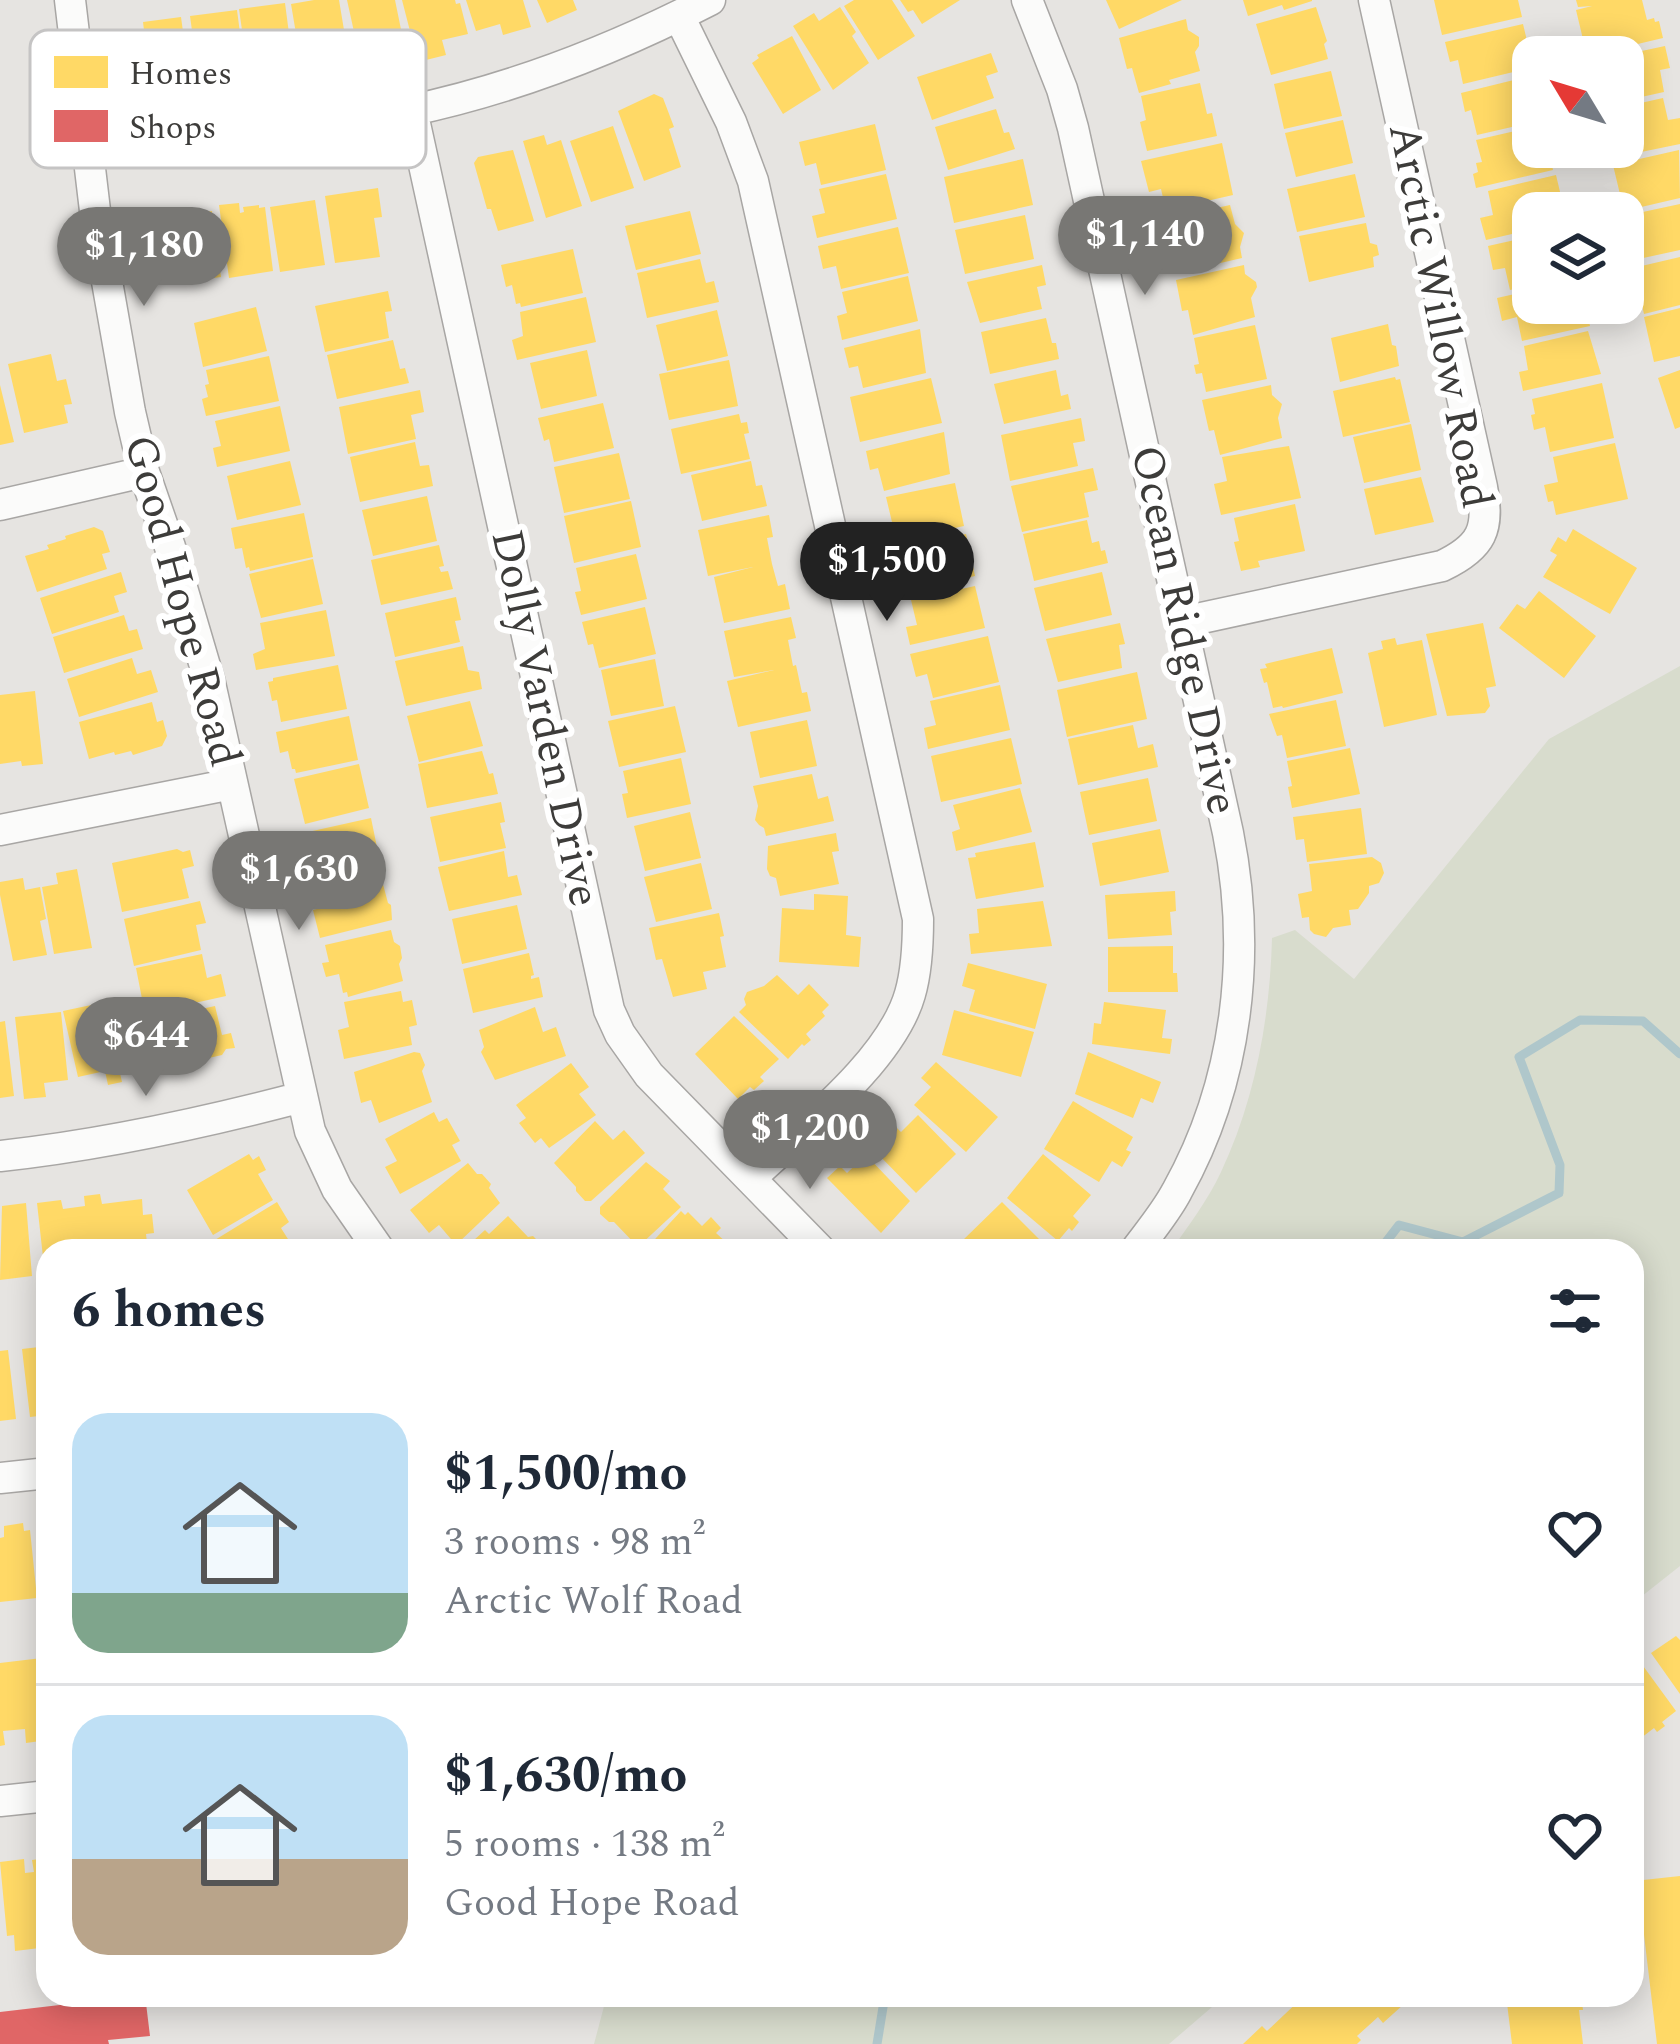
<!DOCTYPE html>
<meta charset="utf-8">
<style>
:root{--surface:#fff;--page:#f2f2f3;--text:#1f2937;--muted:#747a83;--line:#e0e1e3;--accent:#787774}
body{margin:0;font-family:Spectral,serif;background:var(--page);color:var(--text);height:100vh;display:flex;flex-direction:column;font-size:45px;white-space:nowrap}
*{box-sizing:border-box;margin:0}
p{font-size:39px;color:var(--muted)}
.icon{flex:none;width:66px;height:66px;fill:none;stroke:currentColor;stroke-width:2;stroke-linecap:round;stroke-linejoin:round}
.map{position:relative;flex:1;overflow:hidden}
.side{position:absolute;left:36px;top:1239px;width:1608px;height:768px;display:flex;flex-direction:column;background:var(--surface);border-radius:36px;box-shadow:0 6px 30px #0003}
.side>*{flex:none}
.needle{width:78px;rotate:308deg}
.tools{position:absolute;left:1512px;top:36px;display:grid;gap:24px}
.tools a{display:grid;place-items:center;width:132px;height:132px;border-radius:24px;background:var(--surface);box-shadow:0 6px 30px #0003;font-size:60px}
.price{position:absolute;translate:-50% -102px;padding:0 27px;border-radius:42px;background:var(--accent);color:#fff;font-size:39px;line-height:78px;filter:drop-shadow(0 3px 6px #0008)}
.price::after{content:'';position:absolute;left:50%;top:72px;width:36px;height:27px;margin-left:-18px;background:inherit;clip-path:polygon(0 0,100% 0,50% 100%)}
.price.current{background:#222;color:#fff}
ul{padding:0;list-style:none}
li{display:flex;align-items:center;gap:36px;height:300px;padding:0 36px}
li+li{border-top:3px solid var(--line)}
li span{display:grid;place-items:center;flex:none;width:336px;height:240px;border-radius:36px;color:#555}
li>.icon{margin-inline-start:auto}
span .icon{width:144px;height:144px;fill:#fffc;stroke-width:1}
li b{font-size:51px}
h2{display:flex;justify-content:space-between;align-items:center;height:144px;padding:0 36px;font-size:51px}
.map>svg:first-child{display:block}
.green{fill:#d8dccd}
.homes{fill:#ffd966}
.shops{fill:#e06666}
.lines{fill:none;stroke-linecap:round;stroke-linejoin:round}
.stream{stroke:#afc7cb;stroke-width:9}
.minor-casing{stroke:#a8a6a4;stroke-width:33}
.minor{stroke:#fbfbfa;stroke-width:30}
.labels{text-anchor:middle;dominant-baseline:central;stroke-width:12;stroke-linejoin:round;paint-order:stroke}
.street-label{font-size:45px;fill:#3d3c3a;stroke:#fff}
.key{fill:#fff;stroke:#c5c4c4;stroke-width:3}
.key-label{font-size:33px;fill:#3d3c3a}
</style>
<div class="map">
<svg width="1680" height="2044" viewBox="0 0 1680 2044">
<rect width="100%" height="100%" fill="#e6e4e1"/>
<path class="green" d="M1680 666V1566L1632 1604V1251H1171C1188 1226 1208 1200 1221 1172 1255 1100 1270 1018 1272 938L1295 930 1354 979 1549 739Z
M607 1995H1226L1169 2044H594Z"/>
<path class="homes" d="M314 0H339L349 60 345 69 335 70 330 64 302 69 291 4Z
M347 0H395L405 49 379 54 381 64 362 68Z
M402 0H455L456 4 460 3 468 34 442 40 446 55 418 62Z
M466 0H523L531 27 503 35 500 24 476 31Z
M537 0H573L577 10 547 23Z
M854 0H892L915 36 878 60 844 6Z
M900 0H960L922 24 913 10 908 12Z
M1106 0H1182L1119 29Z
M1243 0H1312V1L1284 10 1282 5 1248 16Z
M1434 0H1518L1522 17 1442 35Z
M1576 0H1642L1647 20 1654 18 1655 22 1659 21 1663 38 1587 56 1576 10 1592 6 1578 7Z
M285 3 296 87 277 89 275 75 249 79 239 9Z
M840 7 856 32 852 36 869 63 833 90 793 26 814 13 819 21Z
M1316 7 1327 41 1324 44 1328 59 1271 75 1256 24Z
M237 10 246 79 221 83V87L200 89 190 16Z
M181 17 191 90 175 92 176 101 156 104 148 97 143 68 146 67 144 47H146L143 22Z
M1186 19 1188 30 1199 37V46L1195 52 1200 71 1169 80 1171 84 1139 93 1132 68 1127 69 1119 38Z
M1523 24 1528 45 1524 46 1530 68 1463 84 1458 60 1450 62 1445 42Z
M792 36 821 90 783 114 752 63 759 58 757 55Z
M1665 46 1670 68 1660 70 1664 92 1623 101V55Z
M991 53 998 72 986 76 994 98 932 120 917 77Z
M1331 71 1342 116 1284 129 1274 84Z
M1530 76 1533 90V122L1477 135 1471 110 1465 112 1461 93Z
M1200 83 1207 114 1212 113 1217 136 1147 151 1140 122 1146 120 1141 96Z
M654 94 663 98 674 127 669 129 681 167 644 181 618 111Z
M1663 98 1668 120 1680 118V144L1612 158 1609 147H1623V107Z
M996 109 1004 133 1009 132 1015 149 948 170 935 127Z
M1343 120 1353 163 1296 177 1285 133Z
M875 124 886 170 821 185 816 163 805 166 799 142Z
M613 126 634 188 591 202 570 141Z
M1533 127V147H1548L1553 170 1476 188 1473 174 1478 172 1476 163 1482 162 1476 140Z
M544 135 547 145 561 140 582 206 546 218 523 141Z
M1222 143 1233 195 1198 203 1200 208 1167 215 1161 189 1149 192 1141 161Z
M513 150 534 221 498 231 491 209H487L474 163 478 157Z
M1679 150 1680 198 1624 211 1613 165Z
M1023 159 1033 205 954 223 944 177Z
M886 174 897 219 817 238 812 216 825 213 819 189Z
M1355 174 1365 217 1297 232 1287 189Z
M1556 175 1565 213H1533V229L1486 240 1480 218 1493 215 1488 191Z
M378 188 382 217 374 218 380 257 335 263 325 196Z
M315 200 325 265 280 272 270 207Z
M239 203 240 213 244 212 243 207 259 205V208L265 207 273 271 229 278 219 205Z
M1680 204V250L1634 260 1624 216Z
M1230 205 1235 224 1244 233 1240 247 1242 258 1173 274 1166 243 1172 241 1167 219Z
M191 210 192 214 212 211 221 277 177 283 174 268 172 269 164 214Z
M690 211 701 254 636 270 625 226Z
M1025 215 1034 259 965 274 955 230Z
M1366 223 1370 243 1377 245 1379 255 1373 257 1374 267 1309 282 1299 236Z
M898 227 909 273 841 289 836 266 823 269 818 246Z
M1533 236V285L1510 290 1505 268 1493 270 1488 246Z
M573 249 583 293 521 307 520 303 516 304 512 285 506 287 501 265Z
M1680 257V305L1644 314 1633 268Z
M700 259 706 283 714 281 719 302 647 318 637 273Z
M1042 265 1046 285 1037 287 1042 309 980 323 967 282Z
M1244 265 1245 274 1256 282 1257 287 1251 298 1255 317 1193 335 1188 310 1182 311 1176 280Z
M908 276 918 321 842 340 837 316 847 313 842 292Z
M1533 290V303H1585L1590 326 1522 341 1517 317 1502 321 1497 298Z
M388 291 392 311 385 312 389 338 325 352 315 306Z
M586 297 596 342 517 360 512 340 523 336 520 312Z
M256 307 267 351 203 367 194 323Z
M1680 308V356L1654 362 1644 317Z
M717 310 728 356 667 371 656 325Z
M1046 318 1052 343H1056L1059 359 990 374 981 332Z
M1388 324 1392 345 1396 346 1399 366 1340 382 1331 338Z
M1255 325 1267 379 1206 392 1202 373 1196 374 1194 365 1199 364 1194 338Z
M920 329 926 373 863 388 858 366 849 368 844 348Z
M1588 331 1601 374 1523 391 1519 372 1528 370 1524 346Z
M393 340 400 369 405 368 409 383 337 399 327 355Z
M587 350 597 396 541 409 530 363Z
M51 354 57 381 66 379 72 404 64 405 68 423 24 433 8 364Z
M269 356 279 401 206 416 202 399 208 397 205 385 209 384 206 370Z
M729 360 738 406 669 420 659 374Z
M1056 370 1061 396 1068 394 1071 409 1004 424 994 384Z
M1680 370V427L1675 429 1658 378Z
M1395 377 1396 380 1400 379 1410 422 1343 437 1333 391Z
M931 378 942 423 860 442 850 397Z
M1602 383 1614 438 1550 452 1545 427 1534 430 1531 415 1535 414 1532 399Z
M0 385 14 442 0 445Z
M1271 385 1272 395 1282 404 1278 418 1282 438 1220 455 1214 430 1209 431 1202 400Z
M420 390 424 412 411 415 416 439 348 454 339 407Z
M603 403 614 448 554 462 549 439 544 441 538 418Z
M280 406 290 451 217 467 213 448 221 446 215 421Z
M739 414 741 423 747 422 749 433 744 434 750 459 681 474 671 429Z
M1081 418 1085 441 1073 443 1078 466 1010 481 1001 435Z
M1411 424 1421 470 1364 483 1353 437Z
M944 432 950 474 884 491 878 468 870 470 866 451Z
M415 442 420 466 429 465 433 486 360 502 350 457Z
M1615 443 1628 499 1556 515 1553 501 1548 502 1544 485 1558 482 1553 457Z
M1289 446 1301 498 1221 515 1214 484 1227 481 1222 457Z
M619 453 630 499 564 513 554 467Z
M290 461 301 505 237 520 227 476Z
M751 461 756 486 762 485 767 506 702 521 691 475Z
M1093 468 1098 490 1084 493 1089 517 1022 532 1011 486Z
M1421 477 1434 522 1375 535 1364 489Z
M955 483 964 526 887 543 883 524 892 522 886 497Z
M427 496 437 541 373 556 362 510Z
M631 501 641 547 574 563 564 516Z
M1295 504 1305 551 1258 561 1260 567 1241 571 1234 542 1239 541 1234 518Z
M304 513 313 557 250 571 249 567 246 568 242 548 235 549 231 528Z
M769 515 773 537 767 538 772 564 778 586 785 584 790 609 724 623 714 577 753 567 708 576 698 530Z
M1087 520 1092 543 1099 541 1101 551 1105 550 1108 563 1034 581 1023 534Z
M94 527 103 531 110 552 102 554 107 569 37 592 25 556 49 549 47 545 66 539 65 536Z
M1573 529 1637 568 1610 614 1543 577 1557 555 1550 551 1558 537 1566 542Z
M966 534 975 576 904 593 898 570 894 571 889 551Z
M439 545 444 566 439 567 441 572 448 571 453 589 381 605 371 560Z
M636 554 647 599 581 615 575 592 581 591 576 568Z
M313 559 323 604 261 618 249 574Z
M121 572 127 592 114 596 119 612 52 634 40 598Z
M1102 572 1112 615 1045 631 1034 588Z
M975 586 985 628 910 645 906 627 917 625 911 600Z
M1539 591 1596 636 1564 678 1499 628 1517 604 1525 609Z
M456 597 461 620 455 621 460 642 395 657 385 613Z
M645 607 656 654 599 668 593 644 588 645 582 622Z
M326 610 335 656 256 670 253 654 265 649 260 623Z
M124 615 129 631 137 629 143 649 64 673 53 637Z
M791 617 796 638 788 640 793 666 796 665 802 693 807 692 811 711 738 727 727 681 774 670 734 677 724 631Z
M1120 623 1125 644 1119 645 1122 668 1058 682 1046 639Z
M1483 623 1496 686 1486 688 1490 706 1485 713 1447 716 1426 634Z
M988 636 999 682 933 698 927 674 916 677 910 654Z
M1395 638 1397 645 1422 640 1437 715 1384 727 1368 653 1383 649 1381 641Z
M463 646 468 670 479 672 482 689 406 706 395 661Z
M1332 648 1343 693 1283 708 1282 706 1273 708 1267 682 1264 683 1260 669 1267 668 1265 664Z
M132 658 137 674 151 670 158 692 79 717 67 679Z
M655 659 664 706 611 716 601 670Z
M338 665 347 709 281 722 277 700 272 701 268 682 273 681V678Z
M1137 672 1147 719 1067 737 1057 690Z
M1000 685 1010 730 928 749 924 728 936 725 930 701Z
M35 691 43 764 22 766 21 761 0 764V695Z
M1336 700 1346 746 1287 758 1282 735 1277 736 1269 714Z
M470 701 483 746 419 762 407 716Z
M152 702 157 722 163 720 167 736 162 746 133 755 131 751 115 755 114 752 89 759 79 722Z
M675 706 686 752 619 767 608 721Z
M349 716 358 760 296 773 295 769H292L288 751 280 753 276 732Z
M807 720 817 766 760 778 750 732Z
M1133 725 1138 748 1153 744 1158 767 1078 785 1068 739Z
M1011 738 1022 784 941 802 931 756Z
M1350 748 1360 794 1292 808 1288 787 1292 786 1287 761Z
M482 751 489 774 493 773 498 794 427 808 418 764Z
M681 758 691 804 627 818 622 794 628 793 623 771Z
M359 764 369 808 305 824 294 779Z
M812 774 818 799 828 796 834 821 766 836 764 828 759 825 755 820 758 806 753 786Z
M1148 778 1157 821 1089 835 1080 792Z
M1020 788 1032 832 956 851 952 832 960 829 953 805Z
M501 802 505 822 500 823 506 848 440 862 430 817Z
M1361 808 1367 854 1307 862 1304 839 1296 840 1293 817Z
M690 812 701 858 645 871 634 826Z
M371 818 380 862 319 876 313 854 304 856 299 834Z
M1160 829 1169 872 1100 886 1092 843Z
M836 833 839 851 832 852 839 884 780 896 776 878 770 876 767 869 768 846Z
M1035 842 1044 887 976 899 968 858 976 857 975 853Z
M177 849 183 852 190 850 194 866 182 869 189 898 122 912 112 863Z
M504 851 508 877 517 875 522 895 449 911 438 867Z
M1372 857 1381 863 1384 873 1379 883 1369 886V893L1358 909 1349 910 1351 925 1333 928 1326 937 1314 934 1310 930 1309 917 1302 918 1298 894 1312 891 1309 864Z
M701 863 712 909 656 922 644 877Z
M77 869 92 948 54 954 42 887 58 884 56 873Z
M354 873 356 879 380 873 388 903 391 905 392 920 320 938 313 910 325 907 326 904 320 882Z
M23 878 25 890 40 887 46 919 40 921 47 955 13 961 0 895V882Z
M1175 891 1176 911 1170 912 1172 935 1108 939 1105 895Z
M814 894 848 896 846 935 861 937 859 967 779 962 782 908 814 910Z
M200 901 206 923 196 925 201 950 134 966 124 919Z
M1043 901 1052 946 971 954 969 934 979 933 977 909Z
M517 905 527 949 462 964 452 919Z
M719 913 724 936 720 937 726 967 703 972 707 989 673 997 662 959 656 960 649 928Z
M391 930 394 942 400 946 402 958 399 964 403 981 348 997 347 992 343 993 339 974 326 977 322 963 329 962 325 945Z
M1173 946V973H1177L1178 992H1108V947Z
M529 953 534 975 531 976V979L539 977 543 997 473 1013 463 969Z
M202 954 207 978 221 974 226 996 145 1014 136 968Z
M968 963 1047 984 1035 1029 969 1011 975 990 962 986Z
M777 975 798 995 809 984 829 1005 822 1012 825 1016 806 1034 811 1040 804 1046 802 1044 788 1059 739 1012 746 1005 744 999 747 992 764 986Z
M401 991 403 1002 412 1000 417 1025 409 1027 412 1045 344 1059 338 1030 349 1027 344 1002Z
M110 1001 125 1068 119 1069 122 1082 108 1085 105 1071 78 1077 63 1011Z
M1104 1002 1166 1010 1162 1038 1172 1039 1170 1054 1092 1044 1094 1023 1101 1024Z
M215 1006 222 1035 231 1033 235 1048 226 1049 222 1055 191 1062V1065L158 1069 147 1021Z
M535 1007 543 1032 556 1027 566 1056 495 1080 481 1052 484 1047 479 1030Z
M954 1010 1034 1032 1021 1077 942 1055Z
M61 1012 68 1080 44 1083 46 1097 24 1099 15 1017Z
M734 1016 779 1059 760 1077 764 1081 754 1090 750 1087 738 1099 695 1054Z
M5 1021 14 1096 0 1098V1022Z
M414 1052 420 1053 425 1065 422 1071 432 1102 379 1123 371 1100 361 1103 354 1072Z
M1088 1052 1161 1082 1153 1103 1141 1098 1133 1118 1075 1094Z
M936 1062 998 1117 966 1152 914 1105 931 1087 921 1078Z
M571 1063 589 1087 579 1094 596 1115 549 1148 541 1138 535 1143 519 1123 526 1118 516 1105Z
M1073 1101 1133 1137 1126 1150 1131 1152 1122 1167 1112 1161 1099 1182 1044 1149Z
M434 1112 439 1122 447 1118 460 1141 452 1145 461 1161 400 1194 385 1167 397 1161 385 1139Z
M918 1115 956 1154 916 1193 873 1149 884 1138 879 1132 890 1121 901 1132Z
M595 1121 613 1140 624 1130 645 1153 591 1201H585L576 1191V1187L554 1163Z
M249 1154 253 1160 259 1156 266 1170 258 1174 273 1200 213 1235 187 1190Z
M1043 1154 1091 1195 1073 1216 1079 1222 1072 1231 1069 1228 1058 1241 1007 1198Z
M866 1155 910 1201 881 1233 827 1178 840 1166 847 1173Z
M646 1162 670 1181 663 1189 681 1207 638 1247 614 1222H609L600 1214V1207Z
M468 1163 477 1174H482L491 1184 489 1188 500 1203 456 1245 439 1225 429 1233 410 1210Z
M100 1194 102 1204 142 1199 143 1215 152 1214 154 1233 146 1234 148 1251H48V1275H45L37 1203 61 1200 63 1209 85 1206 84 1196Z
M277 1202 289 1222 281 1228 293 1247 287 1251H214L210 1243Z
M1002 1202 1047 1247 1043 1251H972L962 1241Z
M26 1203 32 1276 0 1280 2 1206Z
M681 1211 685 1215 688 1212 702 1226 711 1217 721 1228 716 1233 728 1244 721 1251H644Z
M508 1216 528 1237 533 1236 543 1246 542 1251H462L485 1230 489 1234Z
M48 1346V1415L30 1417 22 1349Z
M8 1350 16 1419 0 1421V1351Z
M23 1523 24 1531 30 1530 37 1598 0 1602V1538L4 1537V1526Z
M1676 1636 1680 1640V1694L1651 1653Z
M42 1658 48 1709V1740L26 1743 25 1729 3 1731 5 1745 0 1746V1663Z
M1638 1659 1676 1711 1662 1722 1665 1726 1657 1732 1654 1728 1641 1738 1638 1733V1753L1632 1757V1664Z
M48 1858V1947L15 1951 14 1935 7 1936 0 1862 24 1859 25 1873 34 1872 32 1860Z
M1680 1876V2044H1657L1642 1918H1638L1634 1881Z
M1305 1995 1313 2002 1321 1995H1414L1383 2023 1378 2017 1357 2036 1361 2040 1357 2044H1243L1262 2026 1267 2031Z
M1506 1995H1581L1583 2010H1579L1583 2044H1512Z"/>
<path class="shops" d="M145 1995 150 2036 108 2040 109 2044H0V2012Z"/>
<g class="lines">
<path class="stream" d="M1379 1251 1399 1225 1463 1242 1559 1193 1560 1165 1519 1057 1580 1020 1643 1021 1680 1054
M877 2044 885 1995"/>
<defs>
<path id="minor" d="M70 0 96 219 130 412 144 472 170 547 210 683 310 1131 337 1189 380 1251
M1027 0 1062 89 1073 128 1228 833C1252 953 1238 1082 1177 1191 1166 1212 1150 1231 1135 1251
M679 16 731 122 753 181 918 919C918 944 917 970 910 994 891 1061 801 1130 751 1178
M412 110 609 1010 620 1034 649 1075 821 1251
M89 154C195 142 303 133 408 111 513 89 615 49 710 0
M0 505 144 472
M1183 622 1442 566C1482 547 1490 529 1482 487L1374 0
M0 830 232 784
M0 1156C102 1145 203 1123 302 1097
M0 1478 48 1473
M0 1801 48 1796"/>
</defs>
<use href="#minor" class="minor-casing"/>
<use href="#minor" class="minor"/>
</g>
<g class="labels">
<g class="street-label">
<text transform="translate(1440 316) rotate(79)">Arctic Willow Road</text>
<text transform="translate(182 601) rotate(75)">Good Hope Road</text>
<text transform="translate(1184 630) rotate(78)">Ocean Ridge Drive</text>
<text transform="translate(545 718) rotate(78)">Dolly Varden Drive</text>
</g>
</g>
<rect x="30" y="30" width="396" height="138" rx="18" class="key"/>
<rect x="54" y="56" width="54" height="32" fill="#ffd966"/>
<rect x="54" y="110" width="54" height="32" fill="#e06666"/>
<g class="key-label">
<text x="129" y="84">Homes</text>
<text x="129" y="138">Shops</text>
</g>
</svg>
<div class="tools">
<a><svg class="needle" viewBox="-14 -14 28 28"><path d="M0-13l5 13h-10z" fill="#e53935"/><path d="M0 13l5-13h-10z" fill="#747a83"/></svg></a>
<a><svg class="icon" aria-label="layers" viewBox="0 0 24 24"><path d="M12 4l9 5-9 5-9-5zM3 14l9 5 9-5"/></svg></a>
</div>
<b class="price" style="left:1145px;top:298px">$1,140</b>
<b class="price" style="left:144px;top:309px">$1,180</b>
<b class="price current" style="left:887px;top:624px">$1,500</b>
<b class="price" style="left:299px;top:933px">$1,630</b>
<b class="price" style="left:146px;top:1099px">$644</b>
<b class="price" style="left:810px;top:1192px">$1,200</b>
<section class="side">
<h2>6 homes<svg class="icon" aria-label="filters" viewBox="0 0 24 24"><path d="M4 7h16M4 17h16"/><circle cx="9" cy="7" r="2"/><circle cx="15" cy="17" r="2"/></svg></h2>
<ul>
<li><span style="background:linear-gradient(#bfe0f5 75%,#7fa58c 0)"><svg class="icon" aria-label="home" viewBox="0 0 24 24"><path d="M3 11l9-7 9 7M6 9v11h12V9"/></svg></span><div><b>$1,500/mo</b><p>3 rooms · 98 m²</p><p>Arctic Wolf Road</p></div><svg class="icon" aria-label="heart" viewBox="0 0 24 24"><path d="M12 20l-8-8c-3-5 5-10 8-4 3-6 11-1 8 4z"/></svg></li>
<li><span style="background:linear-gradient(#bfe0f5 60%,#b9a48a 0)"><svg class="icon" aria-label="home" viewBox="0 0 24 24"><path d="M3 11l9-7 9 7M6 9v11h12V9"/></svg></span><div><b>$1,630/mo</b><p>5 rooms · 138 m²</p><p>Good Hope Road</p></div><svg class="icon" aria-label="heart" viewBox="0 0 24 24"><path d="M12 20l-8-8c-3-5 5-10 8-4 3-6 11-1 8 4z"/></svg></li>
</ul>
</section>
</div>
